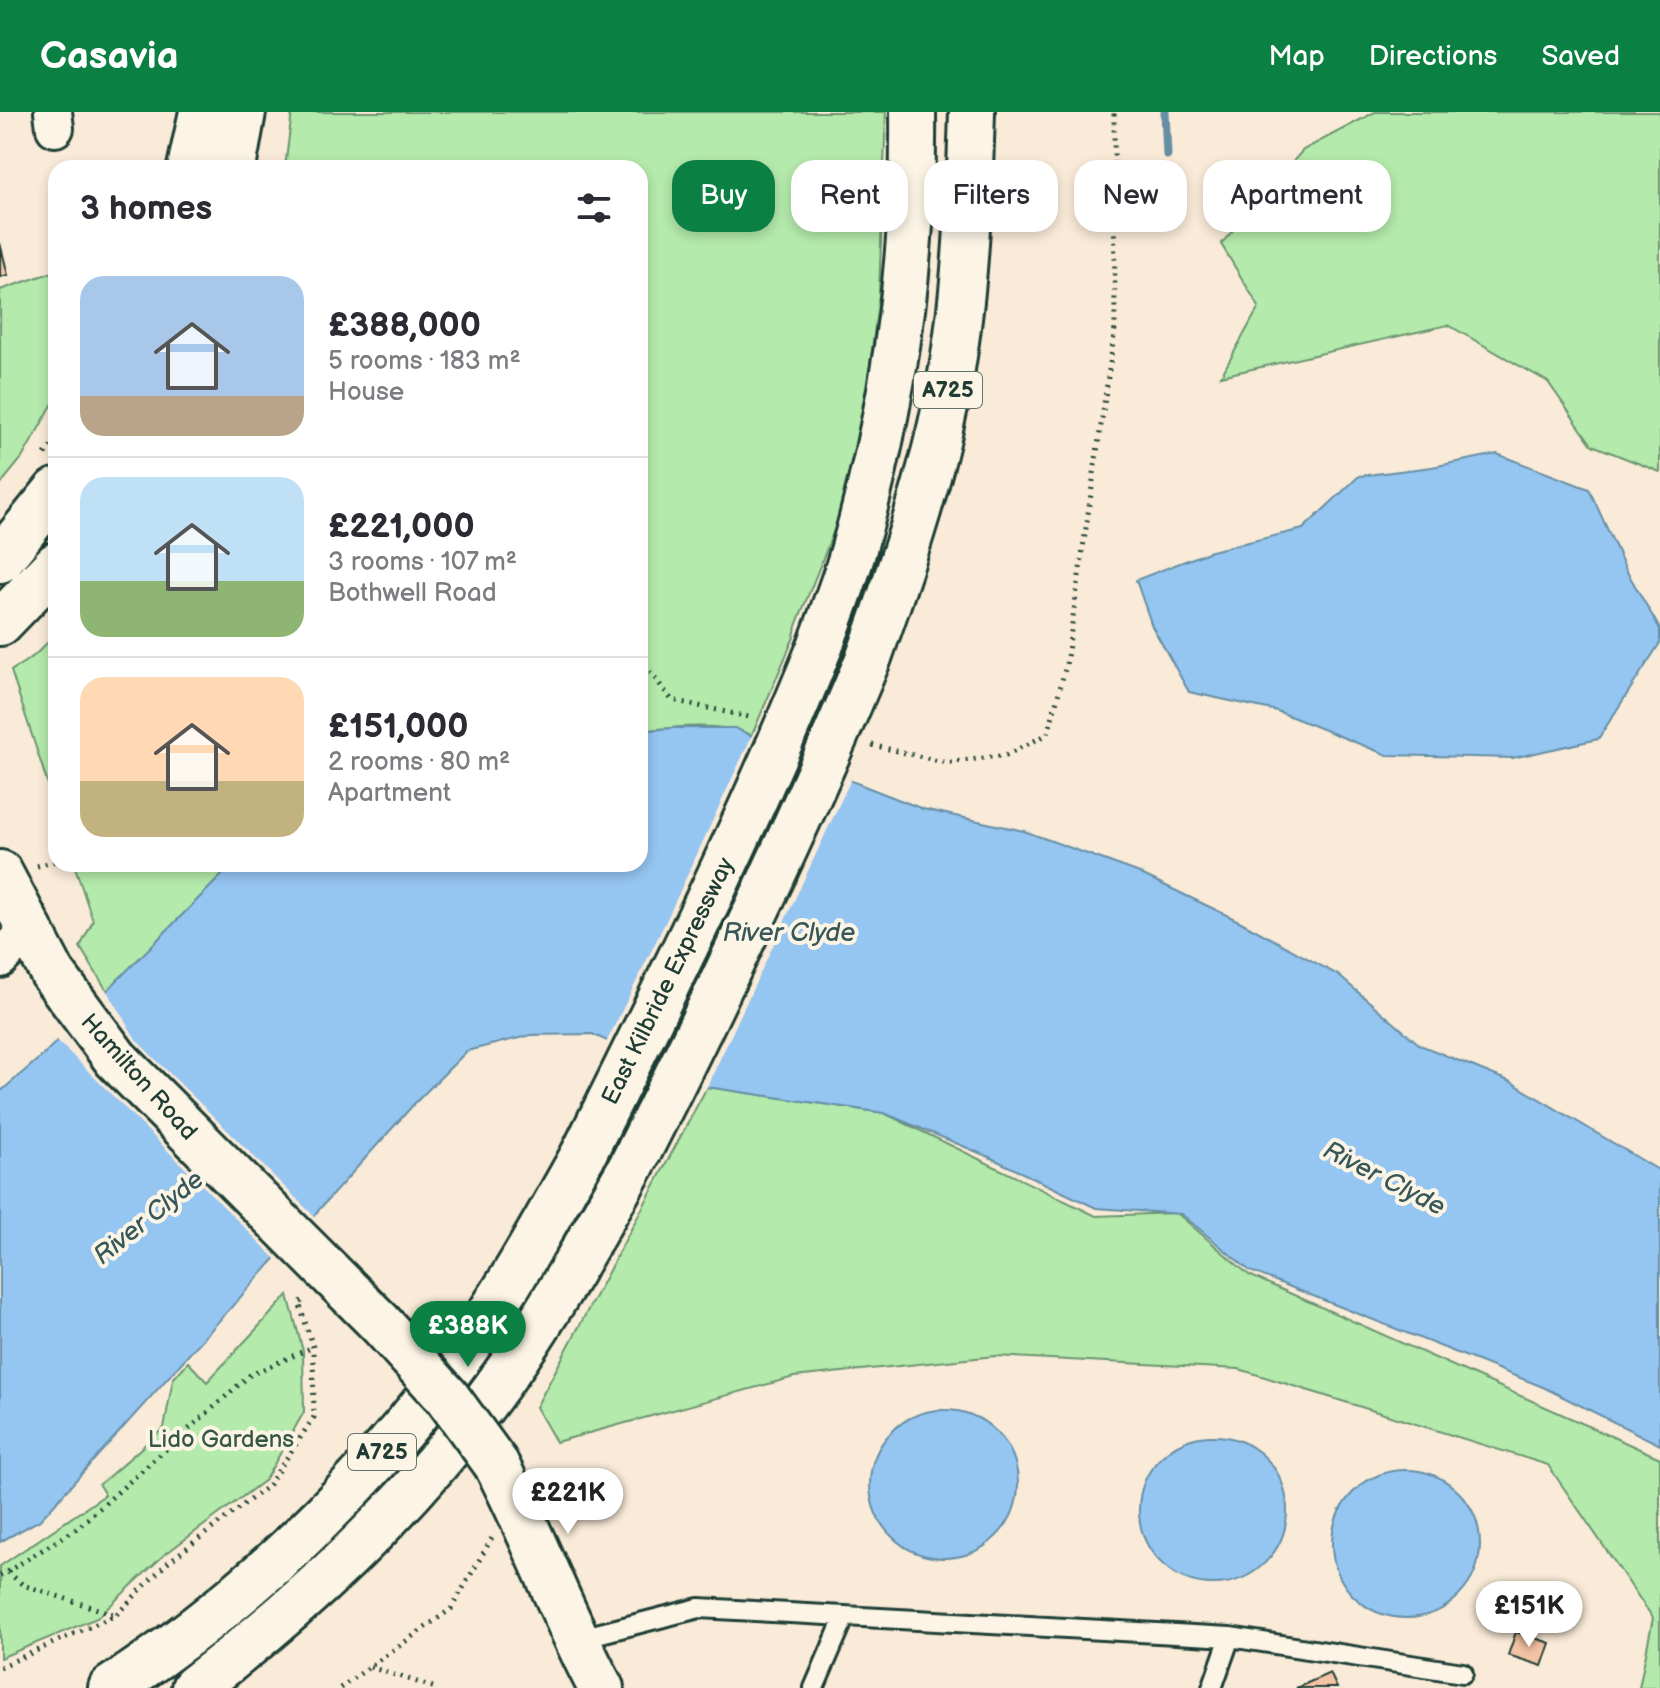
<!DOCTYPE html>
<meta charset="utf-8">
<style>
:root{--surface:#fff;--page:#f2f2f3;--text:#2b2b33;--muted:#7c7c81;--line:#e1e1e2;--accent:#0b8043}
body{margin:0;font-family:"Balsamiq Sans",sans-serif;background:var(--page);color:var(--text);height:100vh;display:flex;flex-direction:column;font-size:30px;white-space:nowrap}
*{box-sizing:border-box;margin:0}
p{font-size:26px;color:var(--muted)}
.icon{flex:none;width:44px;height:44px;fill:none;stroke:currentColor;stroke-width:2;stroke-linecap:round;stroke-linejoin:round}
.map{position:relative;flex:1;overflow:hidden}
.drawer{position:absolute;left:48px;top:48px;width:600px;height:712px;display:flex;flex-direction:column;background:var(--surface);border-radius:24px;box-shadow:0 4px 12px #0003}
.drawer>*{flex:none}
.hud{position:absolute;left:672px;top:48px;width:760px;height:72px;display:flex;gap:16px}
.price{position:absolute;translate:-50% -68px;padding:0 18px;border-radius:28px;background:#fff;color:#222;font-size:26px;line-height:52px;filter:drop-shadow(0 2px 4px #0008)}
.price::after{content:'';position:absolute;left:50%;top:48px;width:24px;height:18px;margin-left:-12px;background:inherit;clip-path:polygon(0 0,100% 0,50% 100%)}
.price.current{background:var(--accent);color:#fff}
ul{padding:0;list-style:none}
li{display:flex;align-items:center;gap:24px;height:200px;padding:0 32px}
li+li{border-top:2px solid var(--line)}
li span{display:grid;place-items:center;flex:none;width:224px;height:160px;border-radius:24px;color:#555}
li>.icon{margin-inline-start:auto}
span .icon{width:96px;height:96px;fill:#fffc;stroke-width:1}
li b{font-size:34px}
h2{display:flex;justify-content:space-between;align-items:center;height:96px;padding:0 32px;font-size:34px}
.tag{padding:0 28px;border-radius:24px;background:var(--surface);box-shadow:0 4px 12px #0003;font-size:28px;line-height:72px}
.tag.current{background:var(--accent);color:#fff}
header{display:flex;align-items:center;gap:48px;box-sizing:border-box;height:112px;padding:0 40px;background:var(--accent);color:#fff}
header strong{font-size:38px}
nav{display:flex;gap:44px;margin-inline-start:auto;font-size:28px}
.map>svg:first-child{display:block}
.green{fill:#b4eaab;stroke:#6a9470;stroke-width:2}
.water{fill:#95c5f1;stroke:#668fa5;stroke-width:2}
.pier{fill:#faebd8}
.lines{fill:none;stroke-linecap:round;stroke-linejoin:round}
.stream{stroke:#668fa5;stroke-width:9}
.building{fill:#f4c3a4;stroke:#1f3d34;stroke-width:2}
.lane-casing{stroke:#1f3d34;stroke-width:24}
.street-casing{stroke:#1f3d34;stroke-width:42}
.secondary-casing{stroke:#1f3d34;stroke-width:50}
.highway-casing{stroke:#1f3d34;stroke-width:50}
.path{stroke:#1f3d34;stroke-width:5;stroke-dasharray:2 6;stroke-linecap:butt}
.lane{stroke:#fcf5e5;stroke-width:18}
.street{stroke:#fcf5e5;stroke-width:36}
.secondary{stroke:#fcf5e5;stroke-width:44}
.highway{stroke:#fcf5e5;stroke-width:44}
.secondary-bridge-casing{stroke:#1f3d34;stroke-width:50;stroke-linecap:butt}
.highway-bridge-casing{stroke:#1f3d34;stroke-width:50;stroke-linecap:butt}
.secondary-bridge{stroke:#fcf5e5;stroke-width:44}
.highway-bridge{stroke:#fcf5e5;stroke-width:44}
.labels{text-anchor:middle;dominant-baseline:central;stroke-width:8;stroke-linejoin:round;paint-order:stroke}
.shield{fill:#fcf5e5;stroke:#617469;stroke-width:2}
.shield-label{font-size:22px;font-weight:bold;fill:#1f3d34}
.street-label{font-size:24px;fill:#1f3d34;stroke:#fcf5e5}
.park-label{font-size:24px;fill:#355746;stroke:#fcf5e5}
.water-label{font-size:26px;font-style:italic;fill:#37585a;stroke:#fcf5e5}
</style>
<header>
<strong>Casavia</strong>
<nav><a>Map</a><a>Directions</a><a>Saved</a></nav>
</header>
<div class="map">
<svg width="1660" height="1576" viewBox="0 0 1660 1576">
<rect width="100%" height="100%" fill="#faebd8"/>
<filter id="ink" filterUnits="userSpaceOnUse"><feTurbulence type="fractalNoise" baseFrequency=".0125" numOctaves="2"/><feDisplacementMap in="SourceGraphic" scale="16" xChannelSelector="R" yChannelSelector="G"/><feConvolveMatrix kernelMatrix="1 2 1 2 8 2 1 2 1" color-interpolation-filters="sRGB"/></filter>
<g filter="url(#ink)">
<path class="green" d="M292 0H886L879 183 865 294 837 411 796 514 794 525 752 623C718 610 676 615 640 619V56H285Z
M1375 0H1660V360L1592 333 1548 270 1448 213 1221 264 1259 195 1221 132 1303 38Z
M56 159V286L22 346 0 373V178Z
M56 522V697L11 559 35 543Z
M74 752H240L225 760 107 879 80 835 93 809Z
M707 975 884 1001 1096 1104 1177 1101 1249 1163 1660 1346V1576H1639L1653 1506 1548 1353 1239 1257 995 1244 794 1265 556 1330 536 1295Z
M288 1183 303 1239 304 1300 265 1368 164 1443 97 1506 0 1546V1454L105 1383 99 1373 164 1316 173 1267 188 1250 207 1270Z"/>
<path class="water" d="M1497 342 1589 377 1626 458 1660 517V531L1598 627 1513 646 1387 643 1277 599 1189 580 1152 514 1136 468 1211 439 1303 417 1359 364 1432 355Z
M672 616H735L831 661 923 697 1024 719 1137 760 1241 810 1338 863 1420 933 1511 970 1660 1059V1333L1543 1275 1250 1159 1181 1102 1096 1096 989 1045 884 1001 707 975 592 922 531 923 467 939 414 992 40 1408 0 1430V980L43 943 225 760 240 752H640V619Z
M870 1372a74 74 0 1 1 148 0a74 74 0 1 1-148 0Z
M1139 1398a74 74 0 1 1 148 0a74 74 0 1 1-148 0Z
M1332 1432a74 74 0 1 1 148 0a74 74 0 1 1-148 0Z"/>
<path class="pier" d="M754 619 852 665 705 979 605 933 667 807Z
M105 876 137 929 317 1107 278 1149 55 926Z"/>
<g class="lines">
<path class="stream" d="M1165 0 1167 43"/>
</g>
<path class="building" d="M0 131 8 163 0 165Z
M1516 1520 1550 1531 1542 1554 1508 1543Z
M1330 1561 1337 1576H1296Z"/>
<g class="lines">
<defs>
<path id="lane" d="M577 1527 699 1496 1230 1525 1463 1561
M814 1576 845 1504
M1212 1576 1230 1525"/>
<path id="street" d="M53 0 55 16
M0 847 29 818"/>
<path id="secondary" d="M0 761 53 862 116 947 380 1211
M496 1352C534 1425 562 1503 601 1576"/>
<path id="highway" d="M190 56 202 0
M233 56 243 0
M0 448 56 379
M0 511 56 453
M821 532C832 501 844 471 853 440 893 297 915 149 913 0
M869 545C899 461 928 377 946 290 965 194 969 97 972 0
M111 1576C248 1488 368 1371 464 1239 509 1177 546 1109 583 1043
M194 1576C301 1494 398 1405 480 1297 538 1221 584 1138 631 1055"/>
</defs>
<use href="#lane" class="lane-casing"/>
<use href="#street" class="street-casing"/>
<use href="#secondary" class="secondary-casing"/>
<use href="#highway" class="highway-casing"/>
<path class="path" d="M45 342 56 327
M640 547 672 588 753 606
M872 633 947 651 1006 643 1048 622 1066 553 1115 217 1114 0
M37 754 56 749
M8 1460 23 1473 116 1503
M0 1464 76 1417 250 1263 313 1235
M0 1555 116 1503 167 1451 268 1374 314 1305 313 1235 299 1191 304 1188
M370 1555 436 1576
M340 1576 451 1497 492 1426"/>
<use href="#lane" class="lane"/>
<use href="#street" class="street"/>
<use href="#secondary" class="secondary"/>
<use href="#highway" class="highway"/>
<defs>
<path id="secondary-bridge" d="M380 1211 447 1285 496 1352"/>
<path id="highway-bridge" d="M583 1043C667 874 751 707 821 532
M631 1055C716 887 797 718 869 545"/>
</defs>
<use href="#secondary-bridge" class="secondary-bridge-casing"/>
<use href="#highway-bridge" class="highway-bridge-casing"/>
<use href="#secondary-bridge" class="secondary-bridge"/>
<use href="#highway-bridge" class="highway-bridge"/>
</g>
</g>
<g class="labels">
<g class="shield">
<rect x="914" y="260" width="68" height="36" rx="6"/>
<rect x="348" y="1322" width="68" height="36" rx="6"/>
</g>
<g class="shield-label">
<text x="948" y="278">A725</text>
<text x="382" y="1340">A725</text>
</g>
<g class="street-label">
<text transform="translate(668 869) rotate(-64)">East Kilbride Expressway</text>
<text transform="translate(139 965) rotate(48)">Hamilton Road</text>
</g>
<g class="park-label">
<text x="221" y="1327">Lido Gardens</text>
</g>
<g class="water-label">
<text x="789" y="821">River Clyde</text>
<text transform="translate(1384 1067) rotate(27)">River Clyde</text>
<text transform="translate(149 1106) rotate(-39)">River Clyde</text>
</g>
</g>
</svg>
<b class="price current" style="left:468px;top:1257px">£388K</b>
<b class="price" style="left:568px;top:1424px">£221K</b>
<b class="price" style="left:1529px;top:1537px">£151K</b>
<div class="hud">
<a class="tag current">Buy</a>
<a class="tag">Rent</a>
<a class="tag">Filters</a>
<a class="tag">New</a>
<a class="tag">Apartment</a>
</div>
<section class="drawer">
<h2>3 homes<svg class="icon" aria-label="filters" viewBox="0 0 24 24"><path d="M4 7h16M4 17h16"/><circle cx="9" cy="7" r="2"/><circle cx="15" cy="17" r="2"/></svg></h2>
<ul>
<li><span style="background:linear-gradient(#a9c7e8 75%,#b9a48a 0)"><svg class="icon" aria-label="home" viewBox="0 0 24 24"><path d="M3 11l9-7 9 7M6 9v11h12V9"/></svg></span><div><b>£388,000</b><p>5 rooms · 183 m²</p><p>House</p></div></li>
<li><span style="background:linear-gradient(#bfe0f5 65%,#8fb573 0)"><svg class="icon" aria-label="home" viewBox="0 0 24 24"><path d="M3 11l9-7 9 7M6 9v11h12V9"/></svg></span><div><b>£221,000</b><p>3 rooms · 107 m²</p><p>Bothwell Road</p></div></li>
<li><span style="background:linear-gradient(#ffd9b3 65%,#c2b280 0)"><svg class="icon" aria-label="home" viewBox="0 0 24 24"><path d="M3 11l9-7 9 7M6 9v11h12V9"/></svg></span><div><b>£151,000</b><p>2 rooms · 80 m²</p><p>Apartment</p></div></li>
</ul>
</section>
</div>
